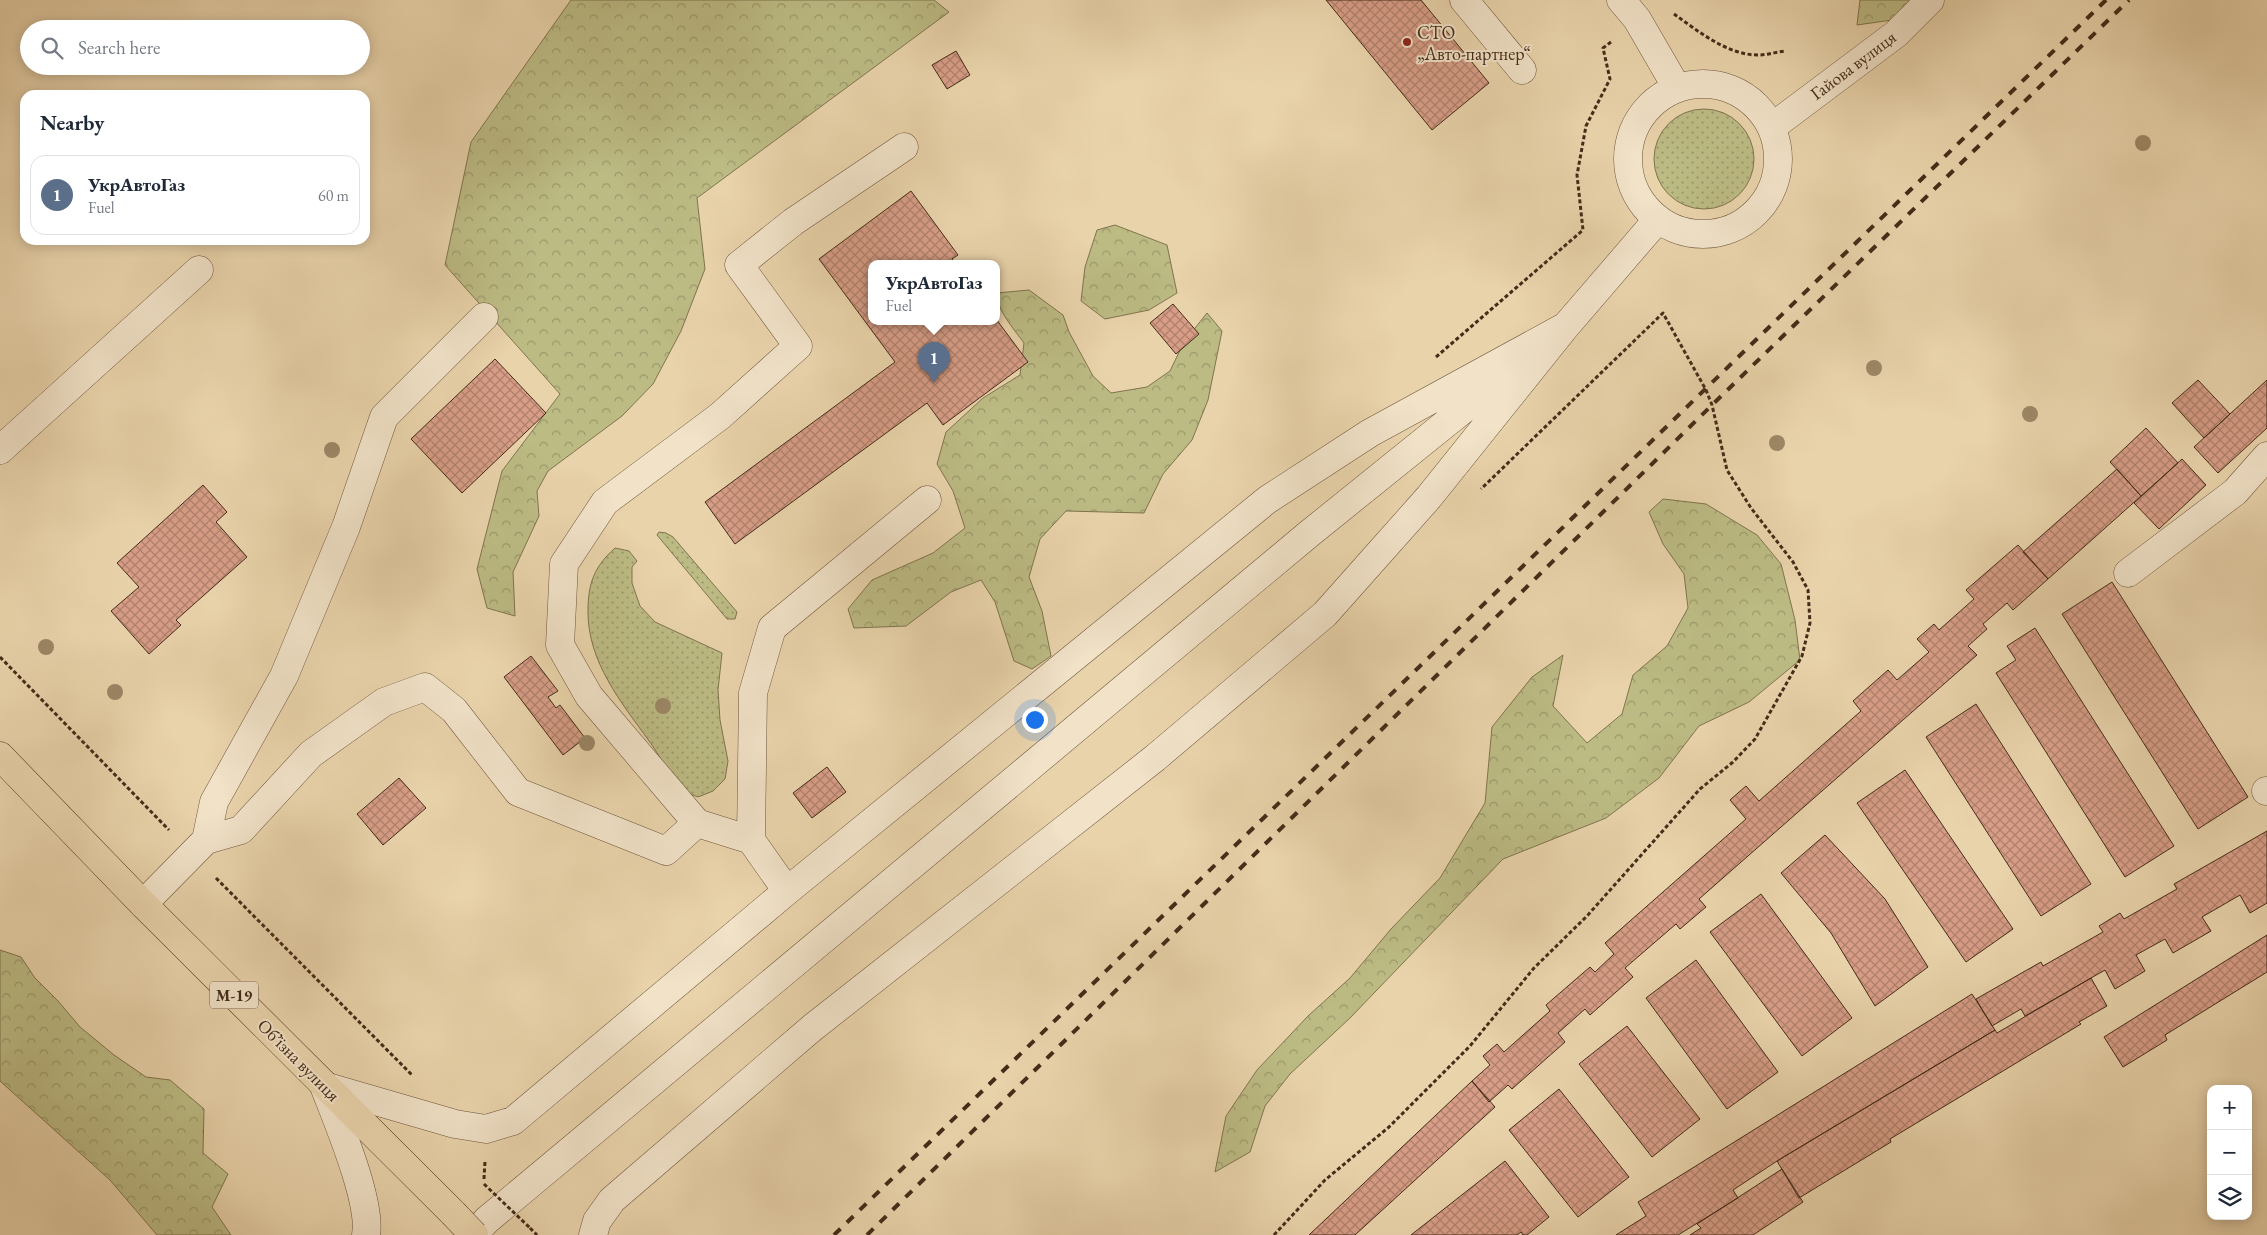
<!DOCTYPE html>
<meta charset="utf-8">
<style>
:root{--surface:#fff;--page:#f6f6f7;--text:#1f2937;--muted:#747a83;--line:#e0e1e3;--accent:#2563eb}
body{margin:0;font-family:"EB Garamond",serif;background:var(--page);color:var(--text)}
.controls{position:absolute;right:15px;bottom:15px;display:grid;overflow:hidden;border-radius:10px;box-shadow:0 2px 12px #0003}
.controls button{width:45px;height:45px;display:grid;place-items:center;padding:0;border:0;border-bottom:1px solid var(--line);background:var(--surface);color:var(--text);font:25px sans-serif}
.you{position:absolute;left:1034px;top:719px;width:18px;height:18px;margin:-12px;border:4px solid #fff;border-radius:50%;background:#1a73e8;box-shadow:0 0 0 8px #1a73e833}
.badge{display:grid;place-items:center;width:32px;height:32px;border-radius:50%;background:var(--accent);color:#fff;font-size:16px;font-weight:700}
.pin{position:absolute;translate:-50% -41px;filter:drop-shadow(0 1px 2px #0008)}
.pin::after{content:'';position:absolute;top:26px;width:18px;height:15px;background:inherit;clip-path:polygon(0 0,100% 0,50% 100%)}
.popup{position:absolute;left:868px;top:260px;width:132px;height:65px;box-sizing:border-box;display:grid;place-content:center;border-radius:10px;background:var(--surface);filter:drop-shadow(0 1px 4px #0005);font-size:16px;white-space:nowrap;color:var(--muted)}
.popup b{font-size:19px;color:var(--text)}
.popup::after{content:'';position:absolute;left:50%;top:100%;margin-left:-10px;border:10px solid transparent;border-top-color:var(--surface)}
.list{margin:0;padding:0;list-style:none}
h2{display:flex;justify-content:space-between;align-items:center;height:65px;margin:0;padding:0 20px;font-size:21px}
h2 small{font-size:16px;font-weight:400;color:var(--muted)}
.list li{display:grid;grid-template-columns:32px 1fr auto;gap:15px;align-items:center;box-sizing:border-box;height:80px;margin:0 10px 10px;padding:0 10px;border:1px solid var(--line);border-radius:15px}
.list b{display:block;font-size:19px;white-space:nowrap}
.list p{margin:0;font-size:16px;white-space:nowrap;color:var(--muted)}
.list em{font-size:16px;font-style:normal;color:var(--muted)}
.icon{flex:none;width:28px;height:28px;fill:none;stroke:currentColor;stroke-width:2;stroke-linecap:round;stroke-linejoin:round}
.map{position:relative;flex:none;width:2267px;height:1235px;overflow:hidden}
.search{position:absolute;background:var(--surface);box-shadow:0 2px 12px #0003;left:20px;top:20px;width:350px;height:55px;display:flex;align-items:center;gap:12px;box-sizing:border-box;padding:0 18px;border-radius:28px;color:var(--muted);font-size:19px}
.panel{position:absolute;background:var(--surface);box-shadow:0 2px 12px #0003;left:20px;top:90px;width:350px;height:155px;border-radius:15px}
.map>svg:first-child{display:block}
.grass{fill:url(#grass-dots);stroke:#80744e}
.forest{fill:url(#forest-crowns);stroke:#80744e}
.building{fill:url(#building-cross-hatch);stroke:#452c19}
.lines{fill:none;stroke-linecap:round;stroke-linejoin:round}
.minor-casing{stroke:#6e563e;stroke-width:29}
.highway-casing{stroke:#452c19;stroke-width:29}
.path{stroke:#452c19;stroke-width:3;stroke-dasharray:4 2.5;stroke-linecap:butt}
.minor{stroke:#f1e2c8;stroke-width:28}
.highway{stroke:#e9d3ab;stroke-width:28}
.rail{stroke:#452c19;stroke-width:4;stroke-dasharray:9 9;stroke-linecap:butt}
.highway-bridge-casing{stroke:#452c19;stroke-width:29;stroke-linecap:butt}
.path-bridge{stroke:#452c19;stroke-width:3;stroke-dasharray:4 2.5;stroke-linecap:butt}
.highway-bridge{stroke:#e9d3ab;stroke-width:28}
.tree{fill:#9c8766}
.poi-dot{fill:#8f2418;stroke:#f1e2c8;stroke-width:2}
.labels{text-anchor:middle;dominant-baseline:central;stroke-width:4;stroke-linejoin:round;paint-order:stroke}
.shield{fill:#f1e2c8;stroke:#79634e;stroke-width:1}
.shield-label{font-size:16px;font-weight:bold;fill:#452c19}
.poi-label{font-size:18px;fill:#452c19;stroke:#f1e2c8;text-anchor:start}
.street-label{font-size:18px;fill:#452c19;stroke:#f1e2c8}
</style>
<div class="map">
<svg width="2267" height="1235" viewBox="0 0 2267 1235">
<defs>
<pattern id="grass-dots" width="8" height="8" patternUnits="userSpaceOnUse" patternTransform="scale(1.25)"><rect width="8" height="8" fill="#bcbb84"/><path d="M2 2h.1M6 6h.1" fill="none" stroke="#9b986b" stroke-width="1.8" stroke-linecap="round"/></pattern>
<pattern id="forest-crowns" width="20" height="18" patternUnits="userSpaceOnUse" patternTransform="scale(1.25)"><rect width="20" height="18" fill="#bcbb84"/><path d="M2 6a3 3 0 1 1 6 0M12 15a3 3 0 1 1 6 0" fill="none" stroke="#9b986b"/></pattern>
<pattern id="building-cross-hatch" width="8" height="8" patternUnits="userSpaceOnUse" patternTransform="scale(1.25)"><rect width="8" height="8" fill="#d79d86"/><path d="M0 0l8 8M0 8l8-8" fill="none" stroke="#b0806d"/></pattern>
</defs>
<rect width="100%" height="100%" fill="#e9d3ab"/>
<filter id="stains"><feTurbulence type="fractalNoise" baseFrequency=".004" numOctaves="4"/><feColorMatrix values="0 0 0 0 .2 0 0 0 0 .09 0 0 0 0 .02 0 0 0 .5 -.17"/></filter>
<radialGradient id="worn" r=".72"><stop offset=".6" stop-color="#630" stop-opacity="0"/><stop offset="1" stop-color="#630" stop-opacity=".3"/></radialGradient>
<path class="grass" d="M1654 159a50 50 0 1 1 100 0a50 50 0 1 1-100 0Z
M659,532L666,533L673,537L737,612L735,619H727L657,535Z
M615,548L629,551L637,561L632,567V583L640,606L655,622L722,653L718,690L720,720L728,761L725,779L713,791L698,797C694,795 688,794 684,791C676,786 657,751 649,741C621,702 588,662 588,612C588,583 594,567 615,548Z"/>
<path class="forest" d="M571,0H934L949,12L697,198L705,269L681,331L653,384L622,416L548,471L537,491L539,516L513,572L515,616L487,608L477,569L502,471L560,394L445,265L471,142Z
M1860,0H1917L1892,20L1857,25Z
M1115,225L1167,245L1177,293L1149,310L1105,319L1081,301L1085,267L1097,230Z
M1029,290L1063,315L1069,332L1093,376L1111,393L1147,387L1170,371L1184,342L1207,313L1222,331L1208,400L1192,440L1163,474L1144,513L1066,511L1040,539L1029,577L1042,611L1051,656L1032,669L1014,661L995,602L981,580L951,592L906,626L854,628L848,609L872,580L933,553L965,528L953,491L937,464L946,432L983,398L1020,375L1024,343C1014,329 997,311 997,293Z
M1663,499L1706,504L1757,535L1781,564L1795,620L1800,660L1749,702L1699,726L1659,778L1606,818L1503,859L1350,1018L1290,1074L1265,1106L1250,1152L1215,1172L1226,1116L1257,1070L1308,1016L1350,978L1391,929L1440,878L1485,803L1492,727L1532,677L1563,655L1553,706L1587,743L1622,714L1633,675L1667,646L1688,608L1684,574L1663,544L1649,512Z
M0,950L21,957L35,978L58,1001L80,1027L114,1055L146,1077L170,1080L204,1109L203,1153L228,1174L212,1207L231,1235H157L110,1180L0,1081Z"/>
<path class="building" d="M1326,0H1421L1489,83L1432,130Z
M956,51L970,75L947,89L932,65Z
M911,191L958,255L952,259L956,264H872V322H996V319L1028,362L943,425L927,403L735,544L705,502L895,362L819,259Z
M1173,304L1199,334L1176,354L1150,323Z
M495,359L546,413L462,493L411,439Z
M2198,380L2230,414L2204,438L2172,403Z
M2267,380V428L2218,473L2194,447Z
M2146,428L2178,463L2141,496L2110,462Z
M2182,459L2206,485L2159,529L2134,503Z
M2117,469L2141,496L2048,579L2023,552Z
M203,485L227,512L216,522L247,557L176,620L181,625L149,654L111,611L139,587L117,563Z
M2018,545L2048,579L2013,610L2007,603L1983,624L1987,629L1968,646L1977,655L1699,899L1706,907L1680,929L1676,924L1625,968L1633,977L1590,1015L1585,1009L1558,1033L1565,1042L1512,1089L1508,1085L1489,1102L1472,1081L1490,1065L1483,1056L1497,1044L1504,1052L1550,1011L1546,1005L1590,967L1595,972L1614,954L1605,943L1746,819L1730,800L1746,786L1759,801L1861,711L1853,701L1888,670L1897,680L1929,652L1917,639L1934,624L1939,630L1974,599L1966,590Z
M2112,582L2248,797L2198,829L2062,614Z
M2035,628L2174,846L2125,877L1996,673L2016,660L2007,646Z
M531,656L558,691L548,697L556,708L560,705L585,738L563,755L504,677Z
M1976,704L2091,884L2041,916L1926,737Z
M827,767L846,792L812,818L793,793Z
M1905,770L2013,929L1966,962L1857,803Z
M399,778L426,808L383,845L357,814Z
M2267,831V903L2250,913L2240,895L2202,917L2211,931L2173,953L2165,939L2136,955L2145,971L2115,989L2105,970L2025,1016L2021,1009L1992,1026L1976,999L2041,962L2043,966L2103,932L2099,926L2120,913L2124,919L2177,889L2174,884Z
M1825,835L1885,899L1928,967L1875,1006L1831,933L1781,873Z
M1761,894L1852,1018L1802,1056L1710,932Z
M2267,935V972L2165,1035L2167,1040L2123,1067L2104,1037Z
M1696,960L1778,1072L1727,1109L1646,998Z
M2091,978L2107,1006L2079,1022L2081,1024L1890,1139L1891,1142L1799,1198L1777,1161L1995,1030L1997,1033Z
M1972,994L1995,1030L1777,1161L1733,1190L1738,1198L1678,1235H1616L1646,1216L1638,1202Z
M1627,1026L1700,1119L1652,1157L1579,1064Z
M1472,1081L1495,1107L1355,1235H1309Z
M1559,1089L1629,1177L1578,1217L1509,1130Z
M1505,1161L1549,1217L1527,1235H1523L1521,1232L1517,1235H1411Z
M1782,1169L1803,1202L1753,1235H1690L1701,1228L1697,1224Z"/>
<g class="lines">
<defs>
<path id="minor" d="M1464,0L1522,70
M1621,0L1637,19L1677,88
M1628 159a75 75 0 1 1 150 0a75 75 0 1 1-150 0Z
M1772,127L1896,34L1930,0
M0,450L199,270
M2128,573L2235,492L2267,456
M2266,791H2267
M206,840L241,830L311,754L384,702L425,687L454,710L518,792L666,851L697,823
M751,840L753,693L772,628L927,500
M787,891L751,840L697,823L589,696L560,645L564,564L605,502L720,416L798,346L739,265L793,222L904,147
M143,904L206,840L214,802L284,676L346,527L384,417L484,317
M324,1086L455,1124L486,1129L513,1121L787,891L1267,500L1370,433L1566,326
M324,1086C337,1120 372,1202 366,1235
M473,1235L487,1220L1310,533L1511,371
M593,1235L597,1221L612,1200L812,1028L1155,758L1325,614L1429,497L1566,326L1658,219"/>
<path id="highway" d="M0,756L143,904L453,1213"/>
</defs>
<use href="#minor" class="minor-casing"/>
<use href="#highway" class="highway-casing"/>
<path class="path" d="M1674,14C1698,31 1727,55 1758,55C1767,55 1776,52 1785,51
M1436,357L1583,230L1577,175L1586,126L1610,79L1603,48L1611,42
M0,657L169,830
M216,878L412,1075
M484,1179L485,1161
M530,1228L537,1235
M1274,1235L1325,1180L1389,1127L1470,1046L1534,968L1587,916L1700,789L1733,762L1755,739L1802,656L1810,623L1808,590L1793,562L1751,508L1727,470L1712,405L1706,390L1663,313L1481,489"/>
<use href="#minor" class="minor"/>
<use href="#highway" class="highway"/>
<path class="rail" d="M834,1235L2106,0
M867,1235L1712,405L2129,0"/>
<defs>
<path id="highway-bridge" d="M453,1213L474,1235"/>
</defs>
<use href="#highway-bridge" class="highway-bridge-casing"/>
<path class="path-bridge" d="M484,1184L530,1228"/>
<use href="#highway-bridge" class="highway-bridge"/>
</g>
<g class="tree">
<circle cx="2143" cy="143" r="8"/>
<circle cx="1874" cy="368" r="8"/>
<circle cx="2030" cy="414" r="8"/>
<circle cx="1777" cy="443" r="8"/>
<circle cx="332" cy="450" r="8"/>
<circle cx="46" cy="647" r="8"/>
<circle cx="115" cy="692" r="8"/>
<circle cx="663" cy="706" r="8"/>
<circle cx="587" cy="743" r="8"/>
</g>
<circle class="poi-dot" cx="1407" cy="42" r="5"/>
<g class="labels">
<rect class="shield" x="210" y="981.5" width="48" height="27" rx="4"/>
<g class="shield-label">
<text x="234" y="995">М-19</text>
</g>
<g class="poi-label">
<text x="1417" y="32">СТО<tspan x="1417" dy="21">„Авто-партнер“</tspan></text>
</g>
<g class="street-label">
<text transform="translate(1853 65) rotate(-37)">Гайова вулиця</text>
<text transform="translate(299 1060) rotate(45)">Обʼїзна вулиця</text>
</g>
</g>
<rect width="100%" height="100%" filter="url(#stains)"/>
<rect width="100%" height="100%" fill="url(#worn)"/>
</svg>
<div class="controls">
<button>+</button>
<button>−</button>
<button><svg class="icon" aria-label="layers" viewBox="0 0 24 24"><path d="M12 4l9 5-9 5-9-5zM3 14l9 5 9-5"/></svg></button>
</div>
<div class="you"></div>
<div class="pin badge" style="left:934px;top:383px;background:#5c6f8a">1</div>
<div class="popup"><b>УкрАвтоГаз</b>Fuel</div>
<div class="search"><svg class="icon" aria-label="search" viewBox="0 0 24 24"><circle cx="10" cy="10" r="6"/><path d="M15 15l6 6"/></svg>Search here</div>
<section class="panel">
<h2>Nearby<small></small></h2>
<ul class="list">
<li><span class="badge" style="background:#5c6f8a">1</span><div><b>УкрАвтоГаз</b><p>Fuel</p></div><em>60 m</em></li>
</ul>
</section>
</div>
